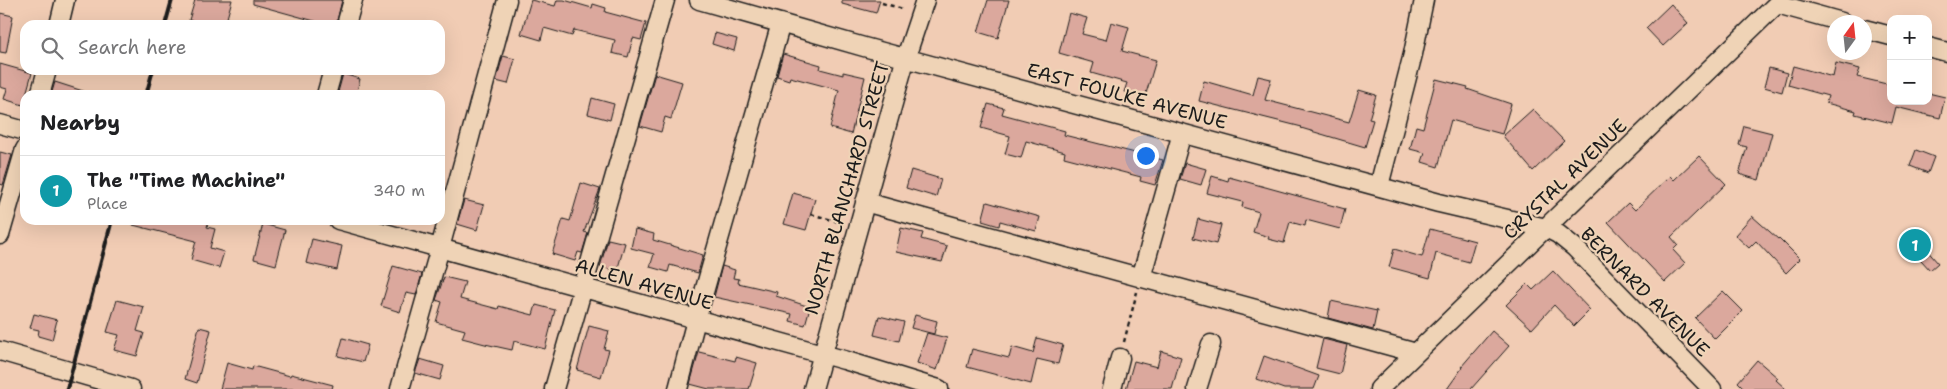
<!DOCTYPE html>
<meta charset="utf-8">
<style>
:root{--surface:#fff;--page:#f2f2f2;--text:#202124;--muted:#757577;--line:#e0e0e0;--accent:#db2777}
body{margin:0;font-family:"Shantell Sans",sans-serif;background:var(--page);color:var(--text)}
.controls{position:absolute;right:15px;top:15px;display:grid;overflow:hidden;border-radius:10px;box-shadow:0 5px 20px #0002}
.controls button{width:45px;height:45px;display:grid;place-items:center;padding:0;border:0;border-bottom:1px solid var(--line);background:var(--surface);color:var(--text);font:25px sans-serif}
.compass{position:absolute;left:1827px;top:15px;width:45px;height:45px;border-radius:50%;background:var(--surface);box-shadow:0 5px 20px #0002;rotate:15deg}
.you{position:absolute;left:1145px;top:155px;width:18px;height:18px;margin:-12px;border:4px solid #fff;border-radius:50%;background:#1a73e8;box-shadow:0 0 0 8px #1a73e833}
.badge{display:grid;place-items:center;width:32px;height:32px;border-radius:50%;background:var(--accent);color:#fff;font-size:16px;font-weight:700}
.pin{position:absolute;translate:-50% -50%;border:2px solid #fff;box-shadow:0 1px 5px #0006}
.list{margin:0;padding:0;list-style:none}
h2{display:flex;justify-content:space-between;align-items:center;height:65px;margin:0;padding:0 20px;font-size:21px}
h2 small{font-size:16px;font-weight:400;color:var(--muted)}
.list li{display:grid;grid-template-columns:32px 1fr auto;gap:15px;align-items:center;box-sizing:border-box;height:70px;padding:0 20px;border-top:1px solid var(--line)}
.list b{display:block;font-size:19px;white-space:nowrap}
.list p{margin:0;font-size:16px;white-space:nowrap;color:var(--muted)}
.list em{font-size:16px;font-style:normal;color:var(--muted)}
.icon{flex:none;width:28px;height:28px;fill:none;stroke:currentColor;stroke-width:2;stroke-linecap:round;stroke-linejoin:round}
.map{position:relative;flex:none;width:1947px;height:389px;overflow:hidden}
.search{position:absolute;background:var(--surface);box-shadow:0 5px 20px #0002;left:20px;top:20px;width:425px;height:55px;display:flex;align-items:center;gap:12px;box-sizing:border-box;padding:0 18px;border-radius:15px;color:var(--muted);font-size:19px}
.panel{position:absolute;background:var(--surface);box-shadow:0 5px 20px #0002;left:20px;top:90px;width:425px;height:135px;border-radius:15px}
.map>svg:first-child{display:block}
.building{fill:#dba89d;stroke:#1c1c1c}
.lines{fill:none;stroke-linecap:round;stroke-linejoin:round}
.minor-casing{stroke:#1c1c1c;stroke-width:21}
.path{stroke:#1c1c1c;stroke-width:2.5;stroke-dasharray:4 4;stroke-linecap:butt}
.minor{stroke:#efd3b6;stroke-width:18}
.rail{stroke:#1c1c1c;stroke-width:4}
.labels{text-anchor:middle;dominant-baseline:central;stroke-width:4.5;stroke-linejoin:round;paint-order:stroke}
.street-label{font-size:19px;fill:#1c1c1c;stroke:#efd3b6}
</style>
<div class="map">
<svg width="1947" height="389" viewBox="0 0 1947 389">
<rect width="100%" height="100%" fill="#f1ccb4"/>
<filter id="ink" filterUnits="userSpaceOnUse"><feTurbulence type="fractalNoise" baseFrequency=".02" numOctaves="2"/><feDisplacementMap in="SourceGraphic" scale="10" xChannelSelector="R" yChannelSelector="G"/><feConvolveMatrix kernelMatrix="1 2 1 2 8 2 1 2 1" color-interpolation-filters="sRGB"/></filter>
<g filter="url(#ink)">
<path class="building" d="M195,0H232L225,25H205L189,20Z
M253,0H342L336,25H329L253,4Z
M531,0L555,6L557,0H564L592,8L593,4L606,8L605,12L646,23L641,40L633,38L628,57L612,53L615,40L574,30L572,36L544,28L541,40L521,34Z
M842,0H880L876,13L842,4Z
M988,0H1009L998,38L978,32Z
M1671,4L1688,23L1663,46L1646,28Z
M0,13L13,16L6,53L0,52Z
M1069,13L1087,18L1082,34L1106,40L1111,22L1129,27L1122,51L1156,60L1145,97L1124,92L1127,83L1091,73L1094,63L1059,53Z
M715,33L737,39L734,51L712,44Z
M783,54L821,65L820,69L843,75V72L865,77L851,134L830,128L839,90L790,77L789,80L777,76Z
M503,56L515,59L508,84L496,81Z
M1836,63L1860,69L1857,77L1891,85V101H1928V93L1945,97L1940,118L1896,107L1892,123L1855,114L1856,111L1826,103L1828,96L1788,85L1793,66L1833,77Z
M0,64L32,73L23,105L4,99L7,89L0,87Z
M1769,68L1787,73L1782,92L1764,87Z
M343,74L360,79L356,95L338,92Z
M655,74L682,82L671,119L665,117L661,132L640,126Z
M1258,76L1271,79L1265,100L1349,122L1359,90L1376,95L1369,119L1373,120L1365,147L1301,128L1302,127L1199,101L1204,81L1253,95Z
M1436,79L1468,87L1467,89L1511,104L1502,134L1451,120L1438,167L1422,162L1425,153L1410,149L1416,126L1423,128Z
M55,82L86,92V95H51Z
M592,98L614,104L610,120L588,114Z
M988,104L1004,108L1002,114L1065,131L1064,135L1163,160L1155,185L1140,181L1141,177L1064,157L1065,152L1026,141L1021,158L1005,154L1010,136L981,128Z
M1533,109L1564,141L1533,171L1503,136Z
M1744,126L1772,133L1759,180L1739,174L1747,147L1739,145Z
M1916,150L1934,157L1928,173L1910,166Z
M0,152L12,155L3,185L0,184Z
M1699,156L1726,184L1671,237L1678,245L1673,250L1685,263L1665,282L1608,222L1628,203L1635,210L1670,176L1674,180Z
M1185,163L1206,169L1201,185L1180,179Z
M911,170L941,179L936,197L906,188Z
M1212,176L1228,181L1229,177L1345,209L1340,229L1306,220L1305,226L1290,222L1284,243L1268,239L1269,237L1253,232L1259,212L1242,207L1243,202L1207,193Z
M581,183L600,189L584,232L588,233L582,253L578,252L575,261L552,254L563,219L570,221Z
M793,193L815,199L806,230L784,224Z
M464,200L484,205L477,230L457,224Z
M987,202L1040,217L1036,231L1000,221L999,226L982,221Z
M1752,216L1778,239L1779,238L1800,259L1786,273L1756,241L1749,248L1735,235Z
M1198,219L1221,225L1216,244L1193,238Z
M134,220H209L207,227L215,229L210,248L224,252L219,268L191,260L196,241L133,225Z
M263,224L285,230L276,265L254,259Z
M901,228L923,233L921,239L947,246L942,262L896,252Z
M635,229L654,234L653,240L703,255L698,273L670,265L668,272L650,267L654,254L631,248Z
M1430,229L1475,241L1469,262L1436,253L1430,278L1389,267L1394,249L1422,257Z
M1912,233L1938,263L1930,270L1904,241Z
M312,239L342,246L337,270L306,263Z
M608,239L625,243L617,271L600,267Z
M393,266L422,274L416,295L406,293L400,312L381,306Z
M722,266L735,270L733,278L739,279L738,283L777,292L776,296L810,307L805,325L790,321L792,314L714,297Z
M1553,271L1590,310L1574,326L1554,305L1532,329L1506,305L1527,284L1533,290Z
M444,277L465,282L460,299L498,309L499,306L533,315L536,305L555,310L545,349L514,341L512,350L485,344L462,338L465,330L436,322L442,302L436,300Z
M1723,291L1743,311L1715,339L1695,318Z
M117,300L144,307L137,331L144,333L137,356L114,350L119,335L107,332Z
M1331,301L1377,311L1373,330L1328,318Z
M34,314L57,320L52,340L38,336L39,330L30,328Z
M915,315L937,321L934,334L911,328Z
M879,316L904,322L899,341L874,335Z
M589,326L609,331L604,349L609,350L601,377L577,370Z
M199,327L211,330L197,383L185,379Z
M1492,331L1509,346L1471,389H1447L1462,368L1461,367Z
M927,333L947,338L937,370L917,363Z
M343,338L368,345L363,362L338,356Z
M1037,338L1063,345L1058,364L1037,359L1031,384L967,367L972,349L1009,358L1012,347L1033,353Z
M1323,339L1347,345L1340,374L1316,368Z
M1161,351L1181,357L1172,389H1126L1134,361L1157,367Z
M699,352L735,361L736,357L757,363L749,389H709L690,384Z
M1264,356L1319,376L1314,389H1284L1256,379Z
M420,359L444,366L440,380L415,373Z
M1757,360L1778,378L1776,380L1786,389H1745L1738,382Z
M227,363L252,370L253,366L290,376L291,374L333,385L332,389H220Z"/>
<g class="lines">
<defs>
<path id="minor" d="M699,0L864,47L1439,203L1546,228L1558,234L1574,247L1712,389
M1777,4L1842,22
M59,25L65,0
M346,25L353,0
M1864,29L1891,36
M1928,47L1947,52
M40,95L47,70
M326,95L333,70
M0,124L25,131
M1379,186L1413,54L1424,0
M865,202L1416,353
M338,220L844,360L939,389
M0,235L25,149
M1141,278L1182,133
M0,351L131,389
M400,389L440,248L507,0
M554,389L665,0
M678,389L696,320L781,23
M813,389L906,57L925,0
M1112,389L1120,358
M1197,389L1211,344
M1379,389L1781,0"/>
</defs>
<use href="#minor" class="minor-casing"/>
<path class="path" d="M882,3L903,9
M811,214L839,222
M1124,342L1137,292"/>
<use href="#minor" class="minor"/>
<path class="rail" d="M165,25L172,0
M146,95L153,70
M67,389L112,220"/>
</g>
</g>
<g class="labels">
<g class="street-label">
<text transform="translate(1127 96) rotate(15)">EAST FOULKE AVENUE</text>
<text transform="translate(1565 179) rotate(-44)">CRYSTAL AVENUE</text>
<text transform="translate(847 188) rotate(-74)">NORTH BLANCHARD STREET</text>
<text transform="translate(644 284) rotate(16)">ALLEN AVENUE</text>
<text transform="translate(1645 292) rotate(45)">BERNARD AVENUE</text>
</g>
</g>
</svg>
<div class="controls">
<button>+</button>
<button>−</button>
</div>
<svg class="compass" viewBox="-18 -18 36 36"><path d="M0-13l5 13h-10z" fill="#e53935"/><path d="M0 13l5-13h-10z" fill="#757577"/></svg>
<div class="you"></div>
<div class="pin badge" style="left:1915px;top:245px;background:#0f9aa8">1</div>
<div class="search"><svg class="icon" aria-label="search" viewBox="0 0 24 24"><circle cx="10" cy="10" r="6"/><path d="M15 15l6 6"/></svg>Search here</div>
<section class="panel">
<h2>Nearby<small></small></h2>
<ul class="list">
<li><span class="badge" style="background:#0f9aa8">1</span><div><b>The &quot;Time Machine&quot;</b><p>Place</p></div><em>340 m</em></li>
</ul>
</section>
</div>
